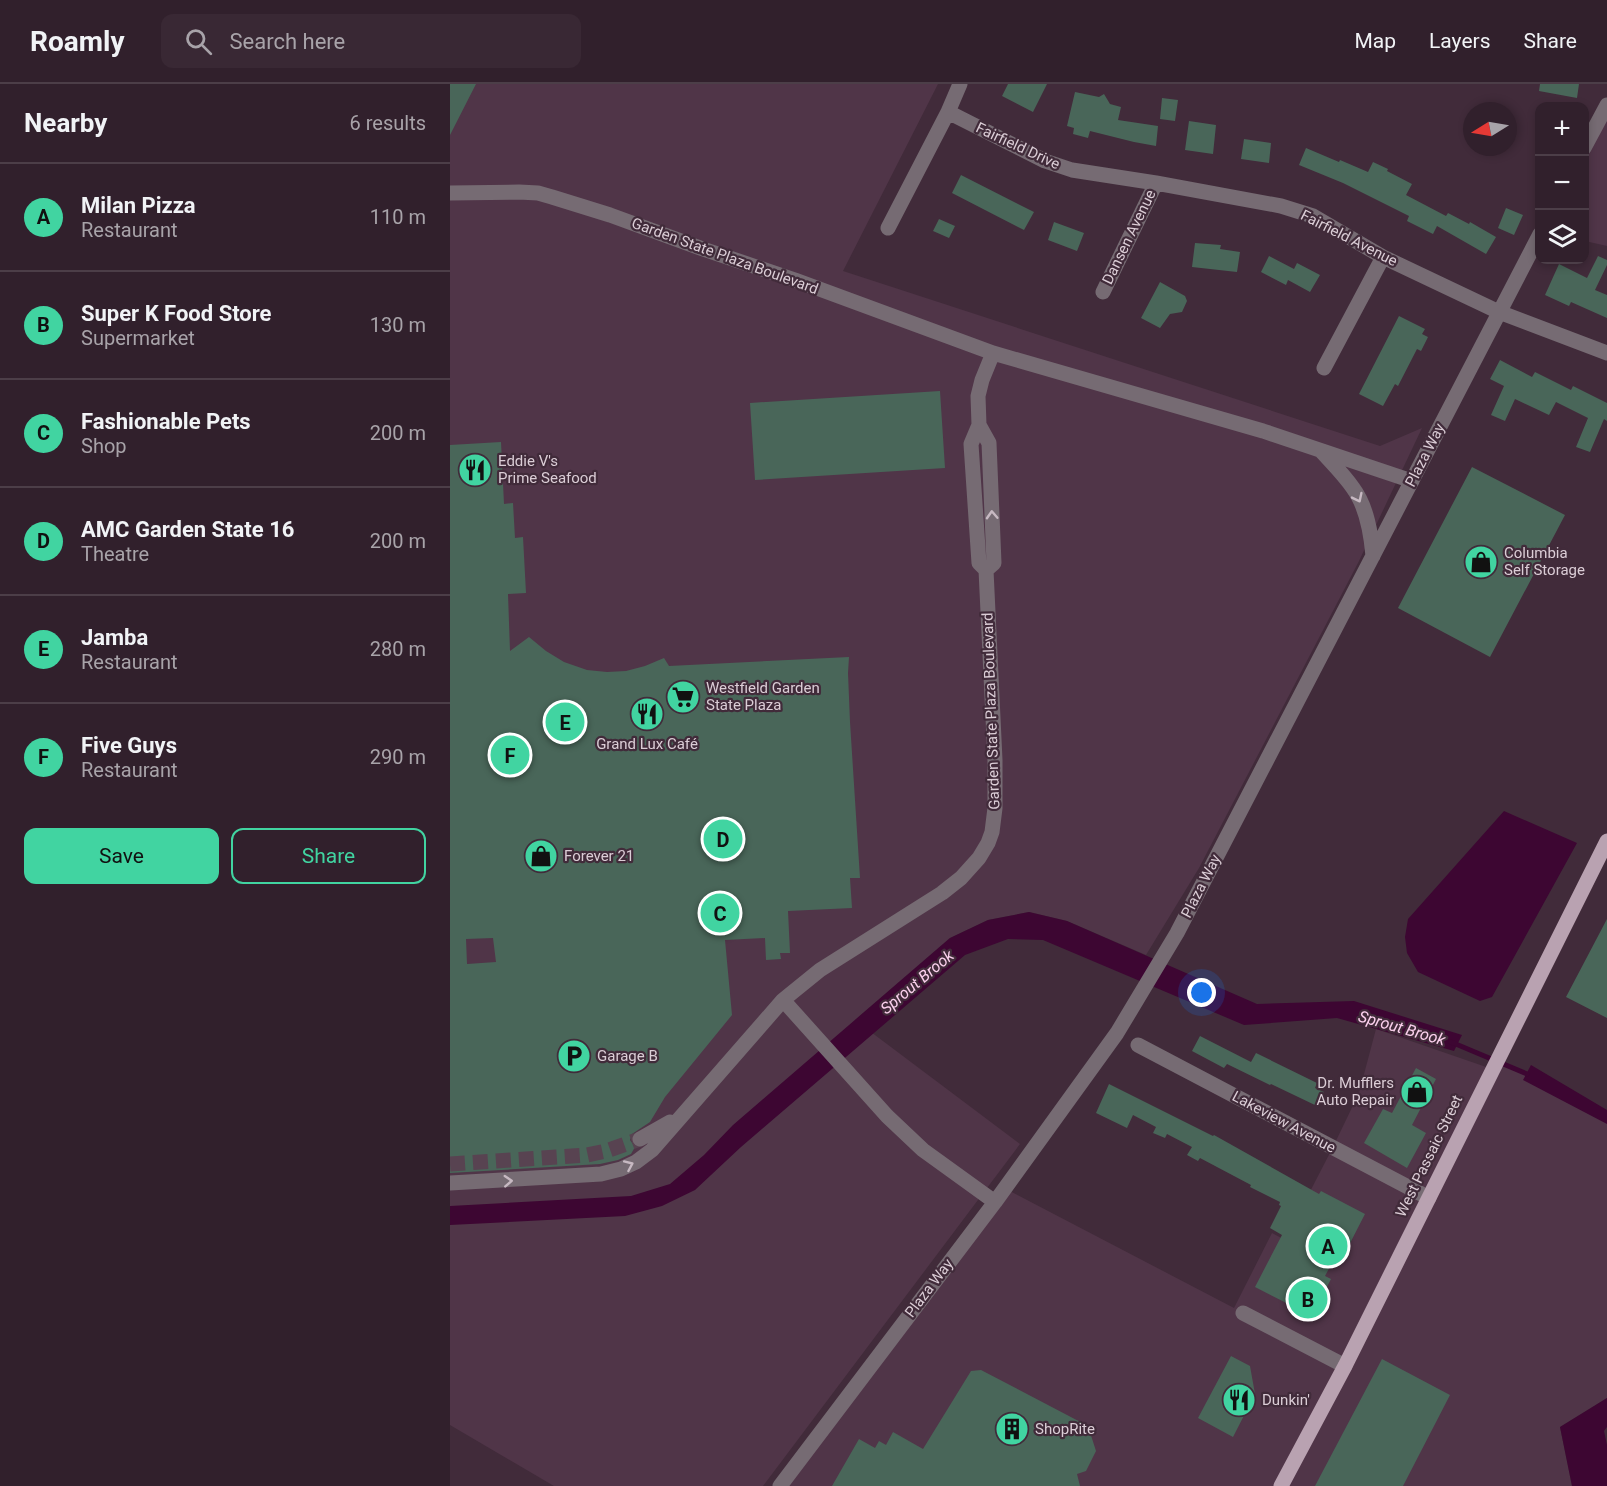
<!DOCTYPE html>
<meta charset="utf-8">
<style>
:root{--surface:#31202c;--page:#392834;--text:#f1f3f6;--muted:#a8a3a9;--line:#4c3e48;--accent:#41d4a1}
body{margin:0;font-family:Roboto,sans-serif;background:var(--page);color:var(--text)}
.controls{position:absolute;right:18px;top:18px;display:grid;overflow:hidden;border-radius:12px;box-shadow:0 3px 9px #0003}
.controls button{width:54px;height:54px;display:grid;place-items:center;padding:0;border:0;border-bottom:2px solid var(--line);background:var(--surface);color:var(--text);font:30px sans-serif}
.compass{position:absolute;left:1013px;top:18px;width:54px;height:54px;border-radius:50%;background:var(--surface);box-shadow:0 3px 9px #0003;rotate:259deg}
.you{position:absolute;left:752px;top:909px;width:21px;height:21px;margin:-15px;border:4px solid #fff;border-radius:50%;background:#1a73e8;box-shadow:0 0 0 9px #1a73e833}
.badge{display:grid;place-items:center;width:39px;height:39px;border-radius:50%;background:var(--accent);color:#111;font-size:20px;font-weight:700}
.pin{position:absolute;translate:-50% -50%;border:3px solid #fff;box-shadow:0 2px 6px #0006}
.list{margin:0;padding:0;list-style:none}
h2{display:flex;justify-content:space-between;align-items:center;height:78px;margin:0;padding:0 24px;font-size:26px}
h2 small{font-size:20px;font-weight:400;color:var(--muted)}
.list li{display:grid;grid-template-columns:39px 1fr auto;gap:18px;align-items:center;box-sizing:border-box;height:108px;padding:0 24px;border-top:2px solid var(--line)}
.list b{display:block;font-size:22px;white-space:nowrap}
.list p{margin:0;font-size:20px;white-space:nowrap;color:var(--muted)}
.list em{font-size:20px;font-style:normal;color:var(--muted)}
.actions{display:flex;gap:12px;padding:18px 24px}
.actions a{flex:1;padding:14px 0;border:2px solid var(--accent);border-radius:12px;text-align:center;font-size:21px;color:var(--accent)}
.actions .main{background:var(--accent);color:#111}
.icon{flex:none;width:33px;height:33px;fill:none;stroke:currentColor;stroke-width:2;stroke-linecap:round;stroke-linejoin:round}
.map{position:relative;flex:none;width:1157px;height:1402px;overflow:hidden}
header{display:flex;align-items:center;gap:36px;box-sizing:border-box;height:84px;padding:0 30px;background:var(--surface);border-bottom:2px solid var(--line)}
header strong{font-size:28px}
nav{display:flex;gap:33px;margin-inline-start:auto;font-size:21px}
.search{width:420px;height:54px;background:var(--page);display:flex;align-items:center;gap:15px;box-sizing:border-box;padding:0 21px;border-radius:12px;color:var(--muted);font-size:22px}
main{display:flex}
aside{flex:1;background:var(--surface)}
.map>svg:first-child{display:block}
.built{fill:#503548}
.water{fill:#3d0632}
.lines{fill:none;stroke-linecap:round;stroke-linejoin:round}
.stream{stroke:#3d0632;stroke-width:5}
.building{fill:#496659;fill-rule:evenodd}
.minor-tunnel{stroke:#584351;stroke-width:15;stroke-dasharray:15 8;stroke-linecap:butt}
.minor{stroke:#766b73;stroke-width:15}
.major{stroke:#b9a2b1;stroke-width:15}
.oneway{stroke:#c7b9c2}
.labels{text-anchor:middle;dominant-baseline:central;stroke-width:4.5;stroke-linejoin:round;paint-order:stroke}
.street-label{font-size:15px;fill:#dbcdd6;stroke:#412b3a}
.poi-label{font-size:15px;fill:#dbcdd6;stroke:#412b3a;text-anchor:start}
.water-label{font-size:16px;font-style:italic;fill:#fbd0ed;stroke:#412b3a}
</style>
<header>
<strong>Roamly</strong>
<div class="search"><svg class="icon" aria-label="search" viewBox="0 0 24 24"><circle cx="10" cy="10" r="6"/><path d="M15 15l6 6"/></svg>Search here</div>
<nav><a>Map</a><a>Layers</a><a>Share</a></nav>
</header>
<main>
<aside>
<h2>Nearby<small>6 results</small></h2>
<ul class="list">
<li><span class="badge">A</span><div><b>Milan Pizza</b><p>Restaurant</p></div><em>110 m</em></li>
<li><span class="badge">B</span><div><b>Super K Food Store</b><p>Supermarket</p></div><em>130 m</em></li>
<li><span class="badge">C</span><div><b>Fashionable Pets</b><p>Shop</p></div><em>200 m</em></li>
<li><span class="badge">D</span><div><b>AMC Garden State 16</b><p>Theatre</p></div><em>200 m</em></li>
<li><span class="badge">E</span><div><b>Jamba</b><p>Restaurant</p></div><em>280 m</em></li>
<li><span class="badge">F</span><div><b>Five Guys</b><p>Restaurant</p></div><em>290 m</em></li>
</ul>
<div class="actions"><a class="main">Save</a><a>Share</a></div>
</aside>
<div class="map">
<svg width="1157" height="1402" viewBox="0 0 1157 1402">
<rect width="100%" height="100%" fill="#412b3a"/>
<path class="built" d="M0,0H488L393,187L930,362L972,344L909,477L749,784L696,871L617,837L579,828L538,836L500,854L405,936L570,1060L313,1402H104L0,1341Z
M1157,21V162L1135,157V64Z
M926,945L1042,985L1047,977L1077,990L1157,1038V1314L1110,1343L1122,1402H330L554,1104L784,1224L822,1149L835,1156L883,1063L909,1009Z"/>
<path class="water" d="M1054,727L1127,759L1042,913L1030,917L968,888L957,869L955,853L958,835Z
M579,828L617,837L807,920L904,917L1012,951L1004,967L887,934L794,941L593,856L558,855L515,871L291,1063L245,1106L212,1122L175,1132L0,1141V1122L181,1112L220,1100L254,1071L283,1041L500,854L538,836Z
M1081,981L1157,1026V1040L1073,996Z
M1157,1314V1343L1154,1347L1157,1361V1402H1122L1110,1343Z"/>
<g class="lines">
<path class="stream" d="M1001,958L1077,990"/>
</g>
<path class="building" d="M0,0H26L0,51Z
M558,0H597L583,28L552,12Z
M1090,0H1129L1127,14L1089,7Z
M625,8L649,13L654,10L660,20L671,23L668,36L708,42L706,62L684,58L640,47L638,54L623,50L624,44L617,42Z
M712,14L728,16L725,37L710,35Z
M739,37L766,41L763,70L735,66Z
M794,55L821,59L819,79L791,75Z
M856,64L889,78L890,76L918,88L923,78L938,85L937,87L962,100L956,111L996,132L998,129L1019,140L1020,138L1046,153L1036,170L987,142L983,150L957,137L959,132L893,99L849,81Z
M511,91L584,128L574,146L502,109Z
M1056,124L1073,131L1064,151L1048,144Z
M489,135L505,142L499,154L483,147Z
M604,138L634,149L627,167L598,156Z
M745,159L771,161L770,165L790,168L787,188L742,183Z
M819,172L844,185L847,179L870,191L860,208L838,196L836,201L811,188Z
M1148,172L1157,176V181L1145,206L1157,211V234L1121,218L1119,222L1095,211L1109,180L1137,194Z
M710,198L735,212L737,217L732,228L720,230L710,244L691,234Z
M949,232L975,245L972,250L978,253L971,267L967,265L948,302L945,300L933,322L909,310Z
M1050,276L1082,293L1085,288L1121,306L1123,302L1157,319V337L1154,335L1140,368L1126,363L1138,334L1106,318L1099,331L1065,315L1055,337L1041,331L1054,302L1040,295Z
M490,307L495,384L305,396L300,319Z
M51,358L54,420L63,419L65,454L73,453L76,509L58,510L60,567L79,553L96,567L114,578L137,586L157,588L176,587L195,582L214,574L219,582L399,573L398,589L400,638L410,794H400L402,824L338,827L340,869H330L331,875L316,876L315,854L275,856L282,931L215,1013L200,1038L182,1050L180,1056L185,1063L181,1070L168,1076L150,1080L0,1089V361ZM43,854L46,878L17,880L16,855Z
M1022,383L1115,431L1040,573L948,524Z
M1157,835V934L1116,913Z
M750,952L801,978L806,969L867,999L865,1004L874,1008L867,1022L821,1000L820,1001L777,980L774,984L742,967Z
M966,984L986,995L962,1041L976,1049L957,1084L914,1059L933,1025L942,1029Z
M659,1000L763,1052L764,1051L869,1110L871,1107L915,1130L896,1167L890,1164L875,1192L881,1195L862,1232L805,1203L832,1151L820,1144L831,1122L829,1121L830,1118L800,1103L801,1101L750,1074L748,1077L737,1071L742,1063L717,1050L715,1054L703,1049L706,1043L683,1031L677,1044L646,1029Z
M781,1272L800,1282L805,1310L783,1353L748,1334Z
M932,1275L1000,1311L953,1402H865Z
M531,1286L638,1342L646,1367L636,1387L627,1390L630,1402H382L409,1355L425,1364L429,1357L436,1361L443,1348L473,1365L521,1287Z"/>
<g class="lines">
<path class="minor-tunnel" d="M0,1080L137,1071L156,1067L190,1055"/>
<path class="minor" d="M498,28L595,77L622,86L706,99L831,122L863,132L933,173L1049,228L1157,269
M1134,64L1157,21
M0,109L69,108L88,109L102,113L160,131L253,165L345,196L543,269
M438,144L498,28L510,0
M653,208L706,99
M874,284L933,173
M529,341L539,359L544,479L536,486
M872,368C883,380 894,391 903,404C917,423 921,449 923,472
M333,916L437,1032L473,1066L545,1118
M688,961L979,1114
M190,1055L220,1038
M0,1099L151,1090L171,1085L186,1078L202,1066L333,916L370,886L492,809L511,794L529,774L538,759L542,748L545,724V676L536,486L529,479L521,360L529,341L528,312L532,296L543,269L813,347L962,397
M793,1229L895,1282
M330,1402L545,1118L667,949L727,849L1090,150"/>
<path class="major" d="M831,1402L895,1282L1157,757"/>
</g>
<defs><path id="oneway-chevron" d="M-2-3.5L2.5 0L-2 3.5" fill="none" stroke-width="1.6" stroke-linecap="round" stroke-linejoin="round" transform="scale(1.5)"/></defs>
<g class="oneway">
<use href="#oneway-chevron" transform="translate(908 414) rotate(64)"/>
<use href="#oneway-chevron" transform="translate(542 431) rotate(-93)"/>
<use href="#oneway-chevron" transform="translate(179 1081) rotate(-24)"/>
<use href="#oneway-chevron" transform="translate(58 1097) rotate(-3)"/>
</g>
<defs>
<symbol id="restaurant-disc" viewBox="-11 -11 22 22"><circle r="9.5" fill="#41d4a1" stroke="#412b3a"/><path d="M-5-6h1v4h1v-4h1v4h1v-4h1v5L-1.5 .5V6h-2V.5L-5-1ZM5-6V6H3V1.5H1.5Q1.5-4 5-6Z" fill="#111"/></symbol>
<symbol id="shop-disc" viewBox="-11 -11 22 22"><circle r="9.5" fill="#41d4a1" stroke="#412b3a"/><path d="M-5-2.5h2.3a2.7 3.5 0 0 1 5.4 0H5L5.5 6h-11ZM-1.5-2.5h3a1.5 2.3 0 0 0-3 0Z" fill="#111"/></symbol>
<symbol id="supermarket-disc" viewBox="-11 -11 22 22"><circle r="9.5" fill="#41d4a1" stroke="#412b3a"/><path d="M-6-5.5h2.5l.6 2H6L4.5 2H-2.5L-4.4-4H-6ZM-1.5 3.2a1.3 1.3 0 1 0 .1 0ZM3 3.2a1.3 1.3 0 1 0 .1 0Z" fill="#111"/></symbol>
<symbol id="parking-disc" viewBox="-11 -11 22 22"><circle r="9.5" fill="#41d4a1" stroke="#412b3a"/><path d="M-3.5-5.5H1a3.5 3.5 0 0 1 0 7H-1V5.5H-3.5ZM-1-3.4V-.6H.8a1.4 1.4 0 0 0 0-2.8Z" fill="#111"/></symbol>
<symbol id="building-disc" viewBox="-11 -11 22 22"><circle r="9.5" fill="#41d4a1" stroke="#412b3a"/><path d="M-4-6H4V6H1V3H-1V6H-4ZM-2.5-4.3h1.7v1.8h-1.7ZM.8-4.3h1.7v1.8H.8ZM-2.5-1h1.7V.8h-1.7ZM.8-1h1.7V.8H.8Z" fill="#111"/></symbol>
</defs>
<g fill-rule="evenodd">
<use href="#restaurant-disc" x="6" y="367" width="38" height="38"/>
<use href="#shop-disc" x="1012" y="459" width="38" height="38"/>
<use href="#supermarket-disc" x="214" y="594" width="38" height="38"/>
<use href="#restaurant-disc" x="178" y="611" width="38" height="38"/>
<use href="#shop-disc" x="72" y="753" width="38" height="38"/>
<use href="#parking-disc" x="105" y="953" width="38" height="38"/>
<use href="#shop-disc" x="948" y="989" width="38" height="38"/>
<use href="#restaurant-disc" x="770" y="1297" width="38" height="38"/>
<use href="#building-disc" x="543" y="1326" width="38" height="38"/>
</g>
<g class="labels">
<g class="street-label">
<text transform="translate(568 62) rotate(25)">Fairfield Drive</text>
<text transform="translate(679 153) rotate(-64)">Dansen Avenue</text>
<text transform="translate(899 154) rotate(27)">Fairfield Avenue</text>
<text transform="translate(275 172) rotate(20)">Garden State Plaza Boulevard</text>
<text transform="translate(975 371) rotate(-63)">Plaza Way</text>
<text transform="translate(541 627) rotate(-92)">Garden State Plaza Boulevard</text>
<text transform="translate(751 802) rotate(-63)">Plaza Way</text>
<text transform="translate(834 1038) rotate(28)">Lakeview Avenue</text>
<text transform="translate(979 1072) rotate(-64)">West Passaic Street</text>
<text transform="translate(479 1204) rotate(-53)">Plaza Way</text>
</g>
<g class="poi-label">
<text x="48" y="377">Eddie V's<tspan x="48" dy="17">Prime Seafood</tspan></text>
<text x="1054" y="469">Columbia<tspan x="1054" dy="17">Self Storage</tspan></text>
<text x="256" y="604">Westfield Garden<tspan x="256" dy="17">State Plaza</tspan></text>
<text x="197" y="660" text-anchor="middle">Grand Lux Café</text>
<text x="114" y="772">Forever 21</text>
<text x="147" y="972">Garage B</text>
<text x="944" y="999" text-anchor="end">Dr. Mufflers<tspan x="944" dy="17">Auto Repair</tspan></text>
<text x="812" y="1316">Dunkin'</text>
<text x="585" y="1345">ShopRite</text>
</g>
<g class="water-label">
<text transform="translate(467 898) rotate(-40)">Sprout Brook</text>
<text transform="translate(952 944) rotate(16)">Sprout Brook</text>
</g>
</g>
</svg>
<div class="controls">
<button>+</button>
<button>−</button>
<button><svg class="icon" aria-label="layers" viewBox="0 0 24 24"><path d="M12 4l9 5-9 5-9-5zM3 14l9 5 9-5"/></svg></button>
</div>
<svg class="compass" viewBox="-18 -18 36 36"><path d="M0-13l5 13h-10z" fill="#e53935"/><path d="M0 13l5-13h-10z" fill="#a8a3a9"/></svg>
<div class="you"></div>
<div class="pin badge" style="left:878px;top:1162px">A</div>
<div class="pin badge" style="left:858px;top:1215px">B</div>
<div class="pin badge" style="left:270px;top:829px">C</div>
<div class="pin badge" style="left:273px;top:755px">D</div>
<div class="pin badge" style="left:115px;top:638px">E</div>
<div class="pin badge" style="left:60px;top:671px">F</div>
</div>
</main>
